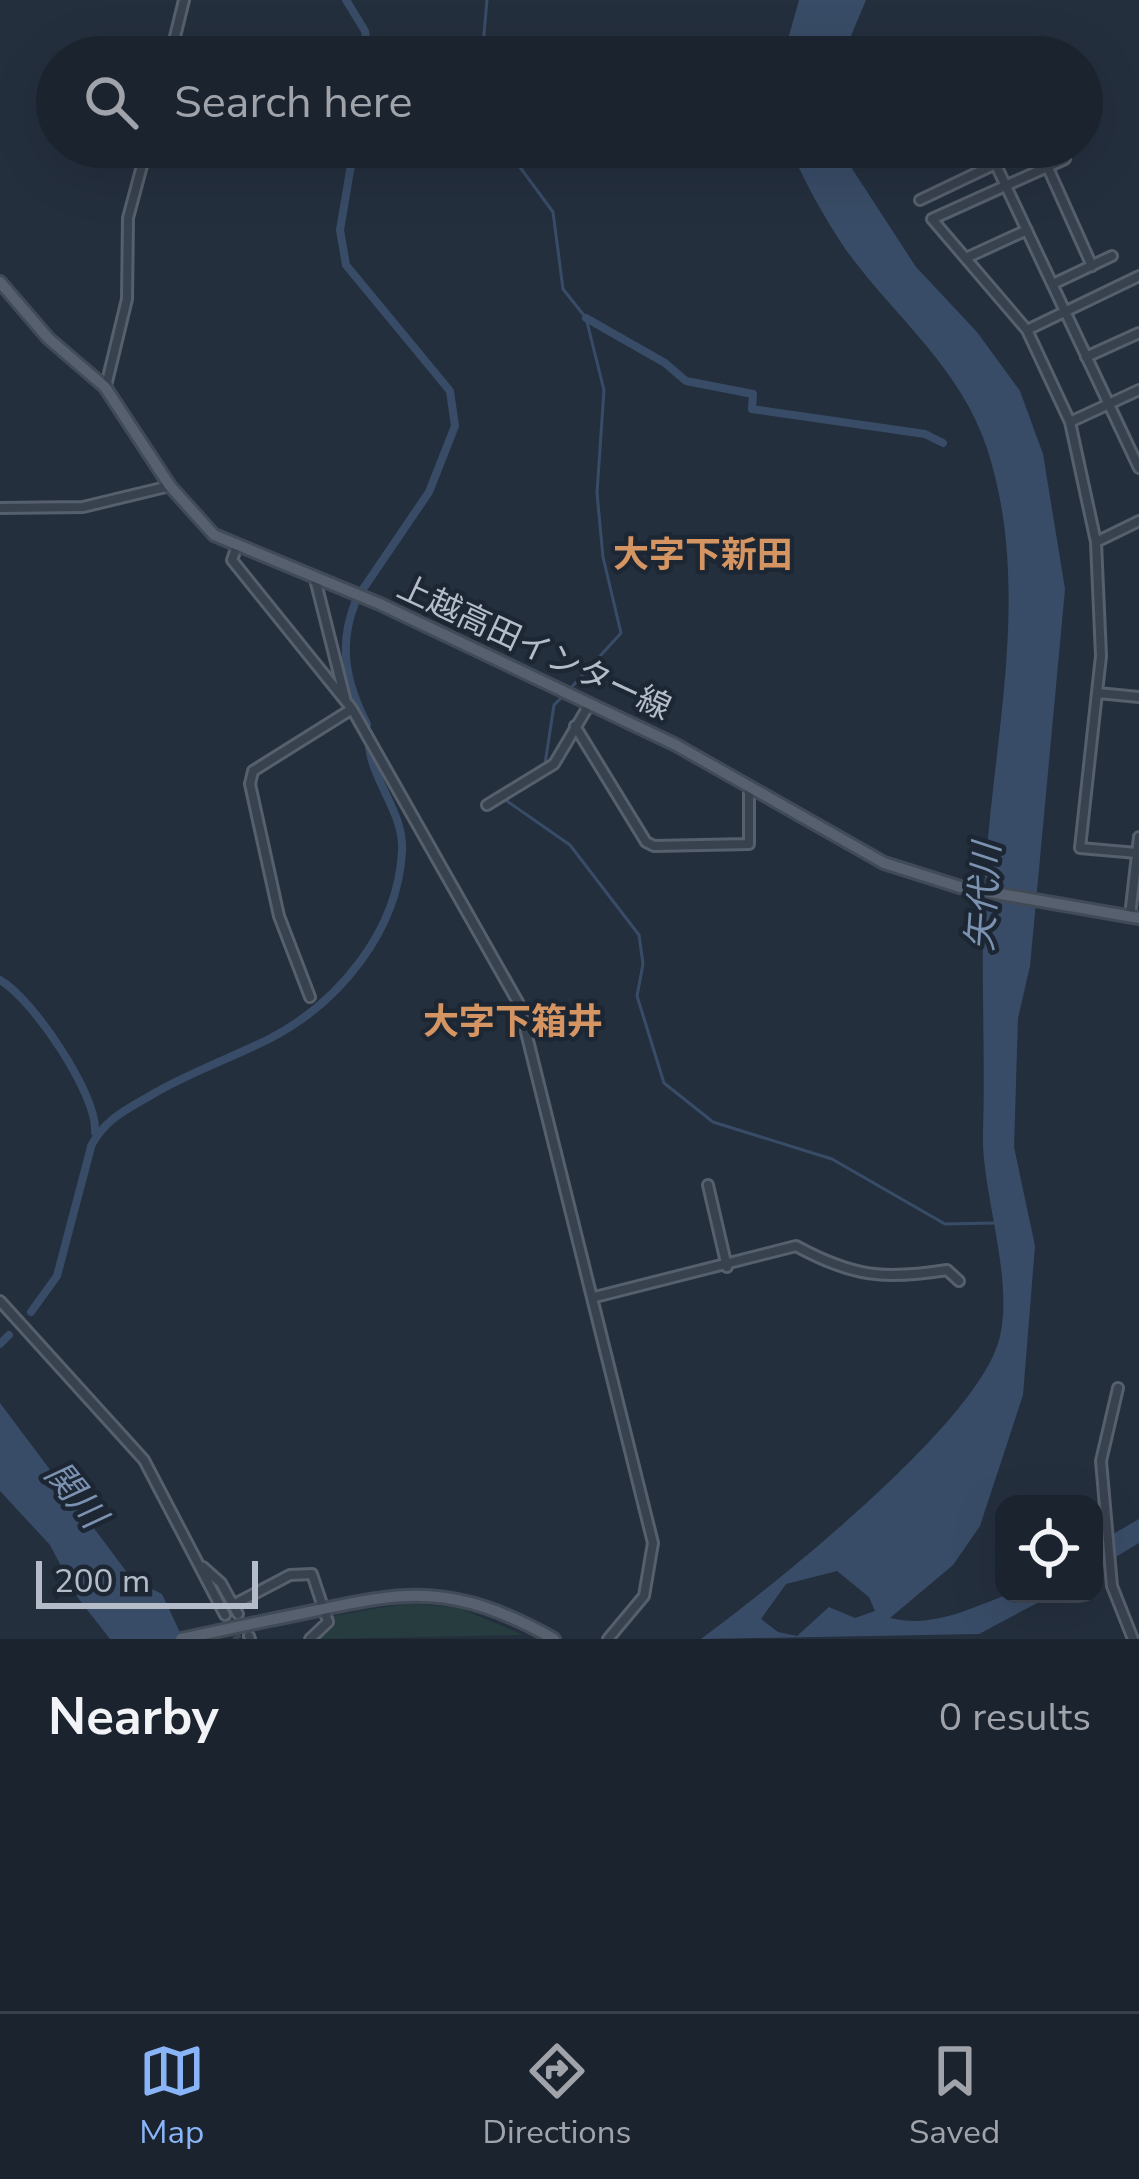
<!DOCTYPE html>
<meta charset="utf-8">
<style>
:root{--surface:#1b232e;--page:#282f3a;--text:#f1f3f6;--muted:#a0a4aa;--line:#39404a;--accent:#8ab4f8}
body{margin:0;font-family:"Nunito Sans","Noto Sans JP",sans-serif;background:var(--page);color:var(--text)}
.controls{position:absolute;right:36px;bottom:36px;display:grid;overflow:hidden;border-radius:24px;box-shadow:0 12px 48px #0002}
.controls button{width:108px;height:108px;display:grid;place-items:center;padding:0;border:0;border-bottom:3px solid var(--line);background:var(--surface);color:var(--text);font:60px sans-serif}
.scale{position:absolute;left:36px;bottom:30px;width:222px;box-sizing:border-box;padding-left:12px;border:6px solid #b4bcc9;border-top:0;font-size:33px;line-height:42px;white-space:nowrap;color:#b4bcc9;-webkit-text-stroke:9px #1d2633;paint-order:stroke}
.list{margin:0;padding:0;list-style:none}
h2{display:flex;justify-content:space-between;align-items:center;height:156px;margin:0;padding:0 48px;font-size:51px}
h2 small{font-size:39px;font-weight:400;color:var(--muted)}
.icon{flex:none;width:66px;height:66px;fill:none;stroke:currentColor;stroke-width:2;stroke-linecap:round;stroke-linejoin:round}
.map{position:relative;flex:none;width:1139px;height:1639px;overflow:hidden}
.search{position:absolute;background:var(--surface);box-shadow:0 12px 48px #0002;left:36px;right:36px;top:36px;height:132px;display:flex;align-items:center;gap:30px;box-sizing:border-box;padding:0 42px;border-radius:66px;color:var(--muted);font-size:45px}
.sheet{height:372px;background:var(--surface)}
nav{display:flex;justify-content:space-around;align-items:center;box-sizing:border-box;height:168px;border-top:3px solid var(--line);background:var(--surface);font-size:33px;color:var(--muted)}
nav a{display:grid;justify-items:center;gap:6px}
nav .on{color:var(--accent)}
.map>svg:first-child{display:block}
.green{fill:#263c3f}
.water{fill:#394c67;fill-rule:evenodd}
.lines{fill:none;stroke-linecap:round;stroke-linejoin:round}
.stream{stroke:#394c67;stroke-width:3}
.canal{stroke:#394c67;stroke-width:8}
.minor-tunnel{stroke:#3a4453;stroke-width:8;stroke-dasharray:8 4;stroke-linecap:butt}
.minor-casing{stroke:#565f6c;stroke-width:14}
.major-casing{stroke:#414a57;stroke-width:16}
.minor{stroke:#38414e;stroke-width:8}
.major{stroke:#56606e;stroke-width:10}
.major-bridge-casing{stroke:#414a57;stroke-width:16;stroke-linecap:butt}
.major-bridge{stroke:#56606e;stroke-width:10}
.labels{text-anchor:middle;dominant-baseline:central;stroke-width:9;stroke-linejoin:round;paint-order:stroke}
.street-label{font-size:33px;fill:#b4bcc9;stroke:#1d2633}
.neighbourhood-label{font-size:36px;font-weight:bold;fill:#d59563;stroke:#1d2633}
.water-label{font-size:36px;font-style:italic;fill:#7c92b1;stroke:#1d2633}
</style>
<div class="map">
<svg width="1139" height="1639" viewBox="0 0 1139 1639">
<rect width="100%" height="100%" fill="#242f3e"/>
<path class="green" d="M408,1603L459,1608L524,1635L320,1639L333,1616Z"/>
<path class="water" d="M799,0H866L842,57H783Z
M789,147H838L916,267L977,332L1020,391L1043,454L1065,589L1030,966L1018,1018L1014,1147L1035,1246L1023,1395L980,1526L953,1565L890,1618C932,1628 966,1610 1004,1596C1018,1591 1039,1594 1054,1594L979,1634L701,1639C778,1582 964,1433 996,1349C1019,1291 981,1195 983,1133C986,1043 979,952 986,862C996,725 1031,584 987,448C960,367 894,316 846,250C824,218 805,182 789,147ZM837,1571L869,1597L875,1611L855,1618L829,1607L797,1636L778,1632L761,1619L786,1584Z
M0,1403L132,1579L162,1594L183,1639H110L78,1598L50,1545L0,1491Z
M1139,1519V1543L1094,1570V1545Z"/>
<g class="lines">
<path class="stream" d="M482,57L487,0
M505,147L553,212L563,289L586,318L604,390L597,493L603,557L621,633L571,688
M545,764L554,705L564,695
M504,799L570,845L639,935L643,964L637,996L664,1083L713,1122L832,1159L945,1224L996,1223"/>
<path class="canal" d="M346,0L365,31L369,57
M354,147L340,230L346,265L450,391L455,426L429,492L361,592
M586,318L665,363L686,381L753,394L752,409L925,434L943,443
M355,603C338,646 346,683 367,724
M0,980C32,998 98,1095 95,1132
M91,1146C105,1119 126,1110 153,1094C191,1072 231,1058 269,1039C339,1003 398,931 402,851C404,813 374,784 369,747
M31,1312L57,1276L91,1147
M0,1344L9,1335"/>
<path class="minor-tunnel" d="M225,1614L238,1639"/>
<defs>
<path id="minor" d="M170,57L184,0
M1065,159L932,219L1027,330L1070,422L1096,542
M995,163L1139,468
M1048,168L1092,266
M920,200L1031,147
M966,258L1027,230
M1053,284L1112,256
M1027,330L1139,276
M1086,357L1139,333
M106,386L127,299L128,218L147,147
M1070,422L1139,390
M0,508L83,507L170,486
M237,546L232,560L352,709L519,1004L653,1543L644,1596L608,1639
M315,579L345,698
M1098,693L1139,697
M575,726L646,842L654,846L749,844V786
M487,805L554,764L589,705
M1137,853L1080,848L1101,656L1096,542L1139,521
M1130,916L1139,837
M310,997L279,916L250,784L253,771L352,709
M708,1185L727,1267
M595,1297L796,1246C853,1277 884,1280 947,1270L959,1281
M0,1301L144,1460L225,1615
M1118,1388L1101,1461L1112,1586L1133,1639
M203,1567L221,1583L238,1614
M233,1605L290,1575L312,1574L328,1622L310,1639
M249,1636L250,1639"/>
<path id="major" d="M0,282L48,338L105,387L170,486L214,535L380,604L676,745L884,863L960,887L1139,918
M265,1621C390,1597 435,1572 554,1639"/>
</defs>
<use href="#minor" class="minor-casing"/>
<use href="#major" class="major-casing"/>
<use href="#minor" class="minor"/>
<use href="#major" class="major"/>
<defs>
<path id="major-bridge" d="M181,1639L265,1621"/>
</defs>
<use href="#major-bridge" class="major-bridge-casing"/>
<use href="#major-bridge" class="major-bridge"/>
</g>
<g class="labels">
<g class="street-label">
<text transform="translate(534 648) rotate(25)">上越高田インター線</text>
</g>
<g class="neighbourhood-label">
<text x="703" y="555">大字下新田</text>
<text x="513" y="1022">大字下箱井</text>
</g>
<g class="water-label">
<text transform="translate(984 897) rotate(-86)">矢代川</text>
<text transform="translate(75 1495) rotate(51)">関川</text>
</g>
</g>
</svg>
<div class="controls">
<button><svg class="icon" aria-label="locate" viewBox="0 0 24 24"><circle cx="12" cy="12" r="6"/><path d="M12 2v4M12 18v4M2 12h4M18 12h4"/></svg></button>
</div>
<div class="scale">200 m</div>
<div class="search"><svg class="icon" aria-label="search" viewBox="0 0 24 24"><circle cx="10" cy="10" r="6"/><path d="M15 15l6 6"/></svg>Search here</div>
</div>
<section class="sheet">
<h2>Nearby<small>0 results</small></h2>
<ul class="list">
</ul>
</section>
<nav>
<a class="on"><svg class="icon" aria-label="map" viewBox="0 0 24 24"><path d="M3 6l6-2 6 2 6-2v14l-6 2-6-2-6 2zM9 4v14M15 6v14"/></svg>Map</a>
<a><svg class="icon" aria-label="directions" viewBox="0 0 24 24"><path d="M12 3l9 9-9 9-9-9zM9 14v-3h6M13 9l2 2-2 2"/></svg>Directions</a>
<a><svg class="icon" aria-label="saved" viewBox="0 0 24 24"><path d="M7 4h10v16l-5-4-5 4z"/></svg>Saved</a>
</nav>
